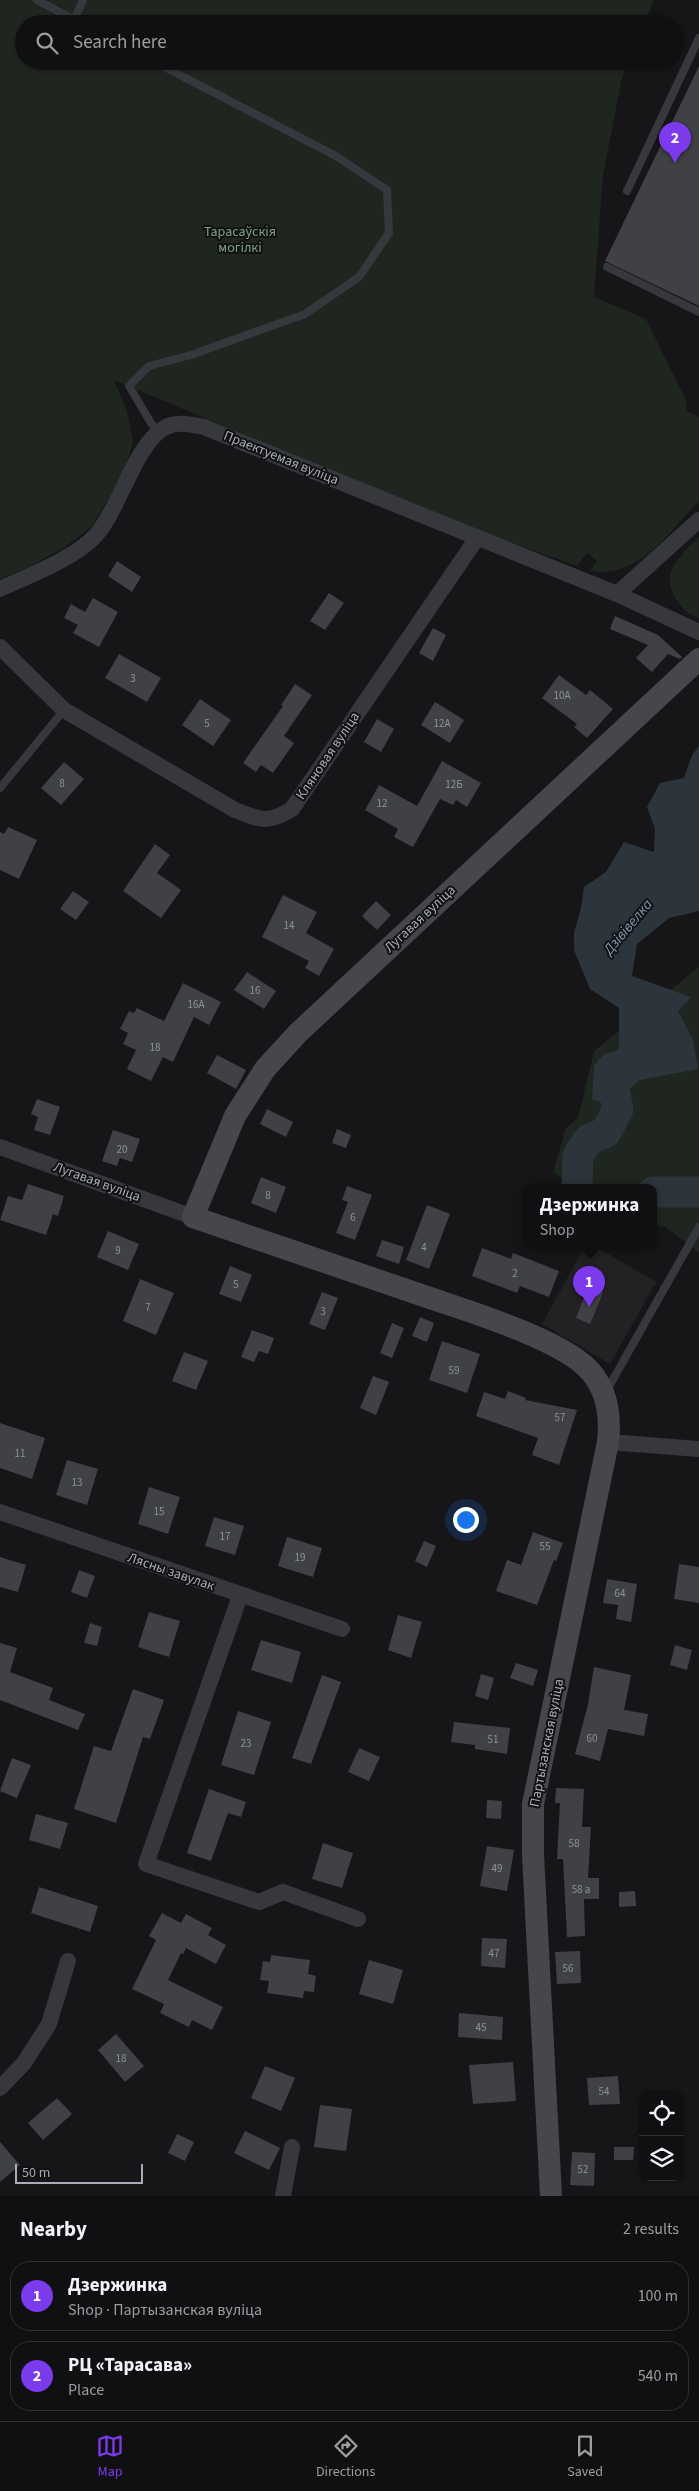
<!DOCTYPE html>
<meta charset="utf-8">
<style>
:root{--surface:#101012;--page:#1e1e20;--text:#f1f3f6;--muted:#9c9d9f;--line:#303032;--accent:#7c3aed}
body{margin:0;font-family:"Source Sans 3",sans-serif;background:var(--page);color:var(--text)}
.controls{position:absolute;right:15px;bottom:15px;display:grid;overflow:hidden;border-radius:10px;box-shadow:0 1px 4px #0004}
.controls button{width:45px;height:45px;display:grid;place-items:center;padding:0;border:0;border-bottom:1px solid var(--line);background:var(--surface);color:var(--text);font:25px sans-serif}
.scale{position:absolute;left:15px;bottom:12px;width:128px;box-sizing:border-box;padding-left:5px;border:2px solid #a8adb8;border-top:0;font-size:14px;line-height:18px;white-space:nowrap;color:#a8adb8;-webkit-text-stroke:4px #111113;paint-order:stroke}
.you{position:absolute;left:465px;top:1519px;width:18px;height:18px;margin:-12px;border:4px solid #fff;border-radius:50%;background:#1a73e8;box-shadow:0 0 0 8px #1a73e833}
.badge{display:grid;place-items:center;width:32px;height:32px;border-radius:50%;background:var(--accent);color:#fff;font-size:16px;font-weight:700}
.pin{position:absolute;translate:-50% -41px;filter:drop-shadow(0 1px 2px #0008)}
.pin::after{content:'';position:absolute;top:26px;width:18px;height:15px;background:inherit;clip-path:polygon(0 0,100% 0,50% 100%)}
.popup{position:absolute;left:522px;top:1184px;width:135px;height:65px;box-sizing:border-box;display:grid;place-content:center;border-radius:10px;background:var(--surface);filter:drop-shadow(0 1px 4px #0005);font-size:16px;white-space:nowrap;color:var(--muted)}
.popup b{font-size:19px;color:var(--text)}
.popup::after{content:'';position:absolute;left:50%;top:100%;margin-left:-10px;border:10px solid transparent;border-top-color:var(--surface)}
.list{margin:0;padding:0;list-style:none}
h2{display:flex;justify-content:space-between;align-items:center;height:65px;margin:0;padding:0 20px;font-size:21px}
h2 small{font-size:16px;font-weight:400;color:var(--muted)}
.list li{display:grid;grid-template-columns:32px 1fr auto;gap:15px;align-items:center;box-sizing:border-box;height:70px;margin:0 10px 10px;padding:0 10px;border:1px solid var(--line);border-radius:20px}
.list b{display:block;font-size:19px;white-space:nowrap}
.list p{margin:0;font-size:16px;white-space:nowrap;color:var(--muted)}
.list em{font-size:16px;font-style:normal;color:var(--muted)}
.icon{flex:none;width:28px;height:28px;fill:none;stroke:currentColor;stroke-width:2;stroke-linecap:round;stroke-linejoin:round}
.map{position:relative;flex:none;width:699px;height:2196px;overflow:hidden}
.search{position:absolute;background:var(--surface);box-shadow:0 1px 4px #0004;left:15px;right:15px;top:15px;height:55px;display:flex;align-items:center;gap:12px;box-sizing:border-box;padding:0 18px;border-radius:28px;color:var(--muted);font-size:19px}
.sheet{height:225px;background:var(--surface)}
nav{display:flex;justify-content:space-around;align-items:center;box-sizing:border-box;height:70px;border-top:1px solid var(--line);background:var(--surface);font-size:14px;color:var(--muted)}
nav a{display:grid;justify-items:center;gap:2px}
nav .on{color:var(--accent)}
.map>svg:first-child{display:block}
.built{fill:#222225}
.green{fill:#1e261f}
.water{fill:#2c353c}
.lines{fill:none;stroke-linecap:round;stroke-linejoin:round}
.river{stroke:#2c353c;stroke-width:31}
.building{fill:#404145}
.lane{stroke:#37383d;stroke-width:8}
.street{stroke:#37383d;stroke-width:16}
.secondary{stroke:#45474d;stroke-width:22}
.labels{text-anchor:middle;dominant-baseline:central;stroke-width:4;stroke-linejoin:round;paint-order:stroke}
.number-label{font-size:11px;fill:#8e929b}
.park-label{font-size:14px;fill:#7fa381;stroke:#111113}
.street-label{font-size:14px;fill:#a8adb8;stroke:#111113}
.water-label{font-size:15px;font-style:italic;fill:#7f9bb3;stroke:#111113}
</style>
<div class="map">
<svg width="699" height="2196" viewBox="0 0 699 2196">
<rect width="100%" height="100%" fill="#161618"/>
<path class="built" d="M585,1246H595L656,1282L610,1364L542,1324Z"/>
<path class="green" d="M0,0H654L644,24H24V61H629L622,78L603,175L594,297L646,319L686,400L687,411L699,417V501C669,532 638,580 590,571L597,561L587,553L577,566L446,519L114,380L127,411L133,442L123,476L91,527L65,547L27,568L0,579Z
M699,537V618C681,613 662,586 673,567C679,556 690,546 699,537Z
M699,967V1252L665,1227L653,1225V1188H575L553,1172L566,1128L578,1118L594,1051Z"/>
<path class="water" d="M699,746V911L669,918L637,944L632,976L691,997L678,1011L693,1040L698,1069L640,1080L627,1091L618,1109L592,1099L594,1065L619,1048V1008L590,989L574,950V933L581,908L584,887L606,872L624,842L654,852L655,829L647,807L660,783L684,778L692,755Z"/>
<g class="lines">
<path class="river" d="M577,1188L578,1156L588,1140L606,1132L618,1109L610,1071L612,1068
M653,1192H699"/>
</g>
<path class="building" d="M699,66V306L605,261Z
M117,561L141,577L132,592L108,576Z
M329,593L344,603L325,630L310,621Z
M93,598L118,612L99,647L73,633L78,625L64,618L71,604L85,612Z
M615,616L658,635L682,657L680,659L668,654L652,672L636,658L648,645L610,629Z
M433,628L446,635L433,661L419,653Z
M119,654L161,678L147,702L105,678Z
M559,675L586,695L590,690L613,709L587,738L574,727L577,724L542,698Z
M295,684L312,695L284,736L294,743L273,773L261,765L256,772L243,763L283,706L281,705Z
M200,699L231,720L213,746L182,725Z
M435,702L464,720L450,743L421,725Z
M377,719L394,729L381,752L364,742Z
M442,761L481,783L467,807L456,800L453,805L440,799L413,847L394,837L398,829L365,810L379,785L417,806Z
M64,762L84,779L61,805L41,788Z
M8,827L37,840L19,879L0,870V832L4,834Z
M155,844L170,855L157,873L181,890L161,918L123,891Z
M73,891L89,902L76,920L60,909Z
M283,895L317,912L306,933L334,949L319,976L305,968L309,961L262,937Z
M376,901L391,915L377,930L362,916Z
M247,972L276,991L264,1009L234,990Z
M183,983L221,1002L209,1025L194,1017L173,1062L163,1057L151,1081L127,1069L136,1050L123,1044L128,1033L120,1029L129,1011L134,1013L137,1008L164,1021Z
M217,1055L246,1070L236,1089L207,1073Z
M37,1099L60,1107L50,1135L34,1130L38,1117L31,1114Z
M267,1109L293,1122L286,1137L260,1124Z
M337,1129L351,1135L346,1148L332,1143Z
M113,1130L140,1139L132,1162L120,1158L117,1166L102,1161Z
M261,1177L286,1187L276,1213L251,1203Z
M28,1184L64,1196L58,1216L53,1214L46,1235L0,1220L8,1196L22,1200Z
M347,1186L372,1195L355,1240L336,1233L348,1202L342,1200Z
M427,1205L450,1214L429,1269L406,1260Z
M108,1231L139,1244L128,1270L97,1257Z
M382,1240L404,1247L399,1264L376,1256Z
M482,1248L511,1259L513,1253L559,1271L549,1297L520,1286L517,1293L472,1276Z
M230,1266L252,1275L241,1302L219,1294Z
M140,1279L174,1293L156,1335L123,1321Z
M588,1287L603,1293L590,1324L576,1318Z
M322,1292L338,1298L325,1330L309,1324Z
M420,1317L434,1323L427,1342L412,1336Z
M392,1323L404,1328L392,1358L380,1353Z
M252,1330L274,1338L268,1354L259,1351L254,1362L241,1357Z
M442,1341L480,1354L467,1393L429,1380Z
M184,1352L208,1361L196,1390L172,1381Z
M373,1376L389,1382L376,1415L360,1408Z
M508,1391L526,1398L525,1400L577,1410L559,1465L532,1455L538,1438L476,1416L484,1392L505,1399Z
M0,1423L45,1438L32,1479L0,1468Z
M67,1460L98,1469L87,1505L56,1495Z
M149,1487L180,1497L168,1534L138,1524Z
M214,1517L244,1526L235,1555L205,1546Z
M533,1532L563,1543L556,1561L554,1560L537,1605L496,1591L507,1560L521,1565Z
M287,1537L322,1548L313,1577L278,1566Z
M424,1541L436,1546L427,1567L415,1561Z
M0,1557L26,1565L18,1592L0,1587Z
M679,1564L699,1567V1603L674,1599Z
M79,1570L95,1576L87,1598L71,1592Z
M607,1579L637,1584L631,1622L616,1619L618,1605L603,1603Z
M149,1612L180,1621L169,1657L138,1647Z
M398,1615L422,1622L411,1658L388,1650Z
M90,1623L102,1627L97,1646L84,1643Z
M261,1640L301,1652L292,1683L251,1670Z
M0,1643L17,1648L10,1672L53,1688L49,1700L85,1714L78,1730L0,1700Z
M675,1645L692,1650L687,1670L670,1665Z
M516,1663L538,1670L533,1686L510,1678Z
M594,1667L631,1675L624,1710L648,1714L644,1736L608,1729L600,1761L575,1754L588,1704Z
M481,1674L494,1678L488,1700L475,1696Z
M322,1675L341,1682L311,1764L292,1758Z
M133,1689L164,1700L150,1739L143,1737L116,1823L74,1809L94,1746L111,1751Z
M238,1711L271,1722L254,1775L221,1765Z
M454,1722L510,1728L507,1754L475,1749V1745L451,1742Z
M359,1748L380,1757L369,1781L348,1772Z
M12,1758L31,1765L17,1798L0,1791Z
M556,1788L584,1789L582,1827H591L588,1878H599V1899H584L585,1936L567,1937L563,1859H557L560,1803H555Z
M209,1789L246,1802L241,1817L228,1813L211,1861L187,1853Z
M487,1800L502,1801L501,1819L486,1818Z
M36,1814L68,1823L60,1849L29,1840Z
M323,1843L353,1853L342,1888L312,1879Z
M487,1846L514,1850L507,1891L480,1886Z
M39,1887L98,1906L90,1932L31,1913Z
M635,1891L636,1906L619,1907V1892Z
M162,1913L181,1923L186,1914L212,1928L208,1935L226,1945L216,1964L186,1948L183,1954L181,1953L168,1980L223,2007L212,2030L192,2020L189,2027L160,2013L164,2004L132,1989L156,1940L149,1936Z
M482,1938L507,1939L505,1968L481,1966Z
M580,1951L581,1983L557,1984L555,1952Z
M271,1955L310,1960L308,1974L316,1976L314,1992L304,1991L303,1998L267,1993L269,1981L260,1980L263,1961L270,1962Z
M369,1960L403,1970L393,2004L359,1994Z
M459,2013L503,2017L502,2040L458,2037Z
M116,2034L144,2066L125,2082L98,2050Z
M513,2062L516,2101L473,2104L469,2065Z
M265,2066L295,2078L281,2111L251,2098Z
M618,2076L620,2104L589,2105L587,2078Z
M57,2098L72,2114L43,2140L28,2123Z
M320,2105L352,2109L346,2151L314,2147Z
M245,2131L280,2148L269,2170L234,2153Z
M177,2134L194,2142L185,2161L168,2153Z
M0,2142L20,2165L0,2182Z
M614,2147H634L633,2160H614Z
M572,2152L595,2153L594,2186L570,2185Z"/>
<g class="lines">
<path class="lane" d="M37,0L82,24
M74,20L83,0
M153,61L336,156L387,190L389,233L359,277L305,314L191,355L149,366L129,386L157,433
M627,191L699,38
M607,267L699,312
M0,788L64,710
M607,1390L699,1227"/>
<path class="street" d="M0,589C28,576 76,558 96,535C120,508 137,440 166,427C178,421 192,425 204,427L617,594L699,632
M617,594L699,520
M0,647L64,710L235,810C260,820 268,824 292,809L477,538
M0,1147L193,1217
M608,1442L699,1449
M0,1512L342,1629
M240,1596L146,1864L259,1902L283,1892L358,1919
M0,2088L24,2063L49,2024L68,1961
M283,2196L292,2147"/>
<path class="secondary" d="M551,2196L533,1855V1804L608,1442C611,1414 607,1386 585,1366C554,1338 474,1313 433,1299C353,1272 273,1244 193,1217L235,1116L265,1069L298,1033L699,659"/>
</g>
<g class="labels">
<g class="number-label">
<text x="133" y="678">3</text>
<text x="562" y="695">10А</text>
<text x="207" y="723">5</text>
<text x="442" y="723">12А</text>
<text x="62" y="783">8</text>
<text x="454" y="784">12Б</text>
<text x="382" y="803">12</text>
<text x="289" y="925">14</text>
<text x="255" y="990">16</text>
<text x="196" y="1004">16А</text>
<text x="155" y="1047">18</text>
<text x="122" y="1149">20</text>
<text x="268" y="1195">8</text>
<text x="353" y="1217">6</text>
<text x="424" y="1247">4</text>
<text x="118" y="1250">9</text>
<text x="515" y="1273">2</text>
<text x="236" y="1284">5</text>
<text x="148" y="1307">7</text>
<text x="323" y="1311">3</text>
<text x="454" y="1370">59</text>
<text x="560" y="1417">57</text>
<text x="20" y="1453">11</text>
<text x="77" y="1482">13</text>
<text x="159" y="1511">15</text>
<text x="225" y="1536">17</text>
<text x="545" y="1546">55</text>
<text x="300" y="1557">19</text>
<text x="620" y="1593">64</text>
<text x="592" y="1738">60</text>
<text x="493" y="1739">51</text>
<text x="246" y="1743">23</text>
<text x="574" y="1843">58</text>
<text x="497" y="1868">49</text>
<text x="581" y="1889">58 а</text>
<text x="494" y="1953">47</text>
<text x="568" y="1968">56</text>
<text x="481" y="2027">45</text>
<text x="121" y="2058">18</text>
<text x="604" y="2091">54</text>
<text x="583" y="2169">52</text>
</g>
<g class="park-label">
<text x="240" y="232">Тарасаўскія<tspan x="240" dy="16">могілкі</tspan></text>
</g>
<g class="street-label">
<text transform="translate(281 458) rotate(22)">Праектуемая вуліца</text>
<text transform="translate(328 756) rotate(-56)">Кляновая вуліца</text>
<text transform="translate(420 919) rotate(-43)">Лугавая вуліца</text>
<text transform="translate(97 1182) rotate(20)">Лугавая вуліца</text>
<text transform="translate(171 1572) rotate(19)">Лясны завулак</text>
<text transform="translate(547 1743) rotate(-79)">Партызанская вуліца</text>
</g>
<g class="water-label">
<text transform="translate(628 927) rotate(-50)">Дзівівелка</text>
</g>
</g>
</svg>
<div class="controls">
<button><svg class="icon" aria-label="locate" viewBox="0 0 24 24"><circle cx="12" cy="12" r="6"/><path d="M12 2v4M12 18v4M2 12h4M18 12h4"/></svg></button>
<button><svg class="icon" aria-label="layers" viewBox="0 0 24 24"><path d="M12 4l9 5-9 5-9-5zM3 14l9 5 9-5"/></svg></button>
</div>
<div class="scale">50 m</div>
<div class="you"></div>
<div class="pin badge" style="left:589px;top:1307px">1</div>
<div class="popup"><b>Дзержинка</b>Shop</div>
<div class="pin badge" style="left:675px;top:163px">2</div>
<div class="search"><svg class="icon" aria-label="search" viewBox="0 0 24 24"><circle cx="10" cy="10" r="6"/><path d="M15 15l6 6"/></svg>Search here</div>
</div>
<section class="sheet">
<h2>Nearby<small>2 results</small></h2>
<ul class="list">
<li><span class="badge">1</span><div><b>Дзержинка</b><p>Shop · Партызанская вуліца</p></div><em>100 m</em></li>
<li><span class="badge">2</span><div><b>РЦ «Тарасава»</b><p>Place</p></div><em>540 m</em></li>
</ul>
</section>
<nav>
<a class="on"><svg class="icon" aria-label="map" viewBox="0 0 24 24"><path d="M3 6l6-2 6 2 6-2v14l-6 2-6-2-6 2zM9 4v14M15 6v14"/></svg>Map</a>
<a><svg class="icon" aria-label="directions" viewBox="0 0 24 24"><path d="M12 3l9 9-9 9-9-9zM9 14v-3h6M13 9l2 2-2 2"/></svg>Directions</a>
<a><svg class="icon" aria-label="saved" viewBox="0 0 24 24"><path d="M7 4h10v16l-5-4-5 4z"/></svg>Saved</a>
</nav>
